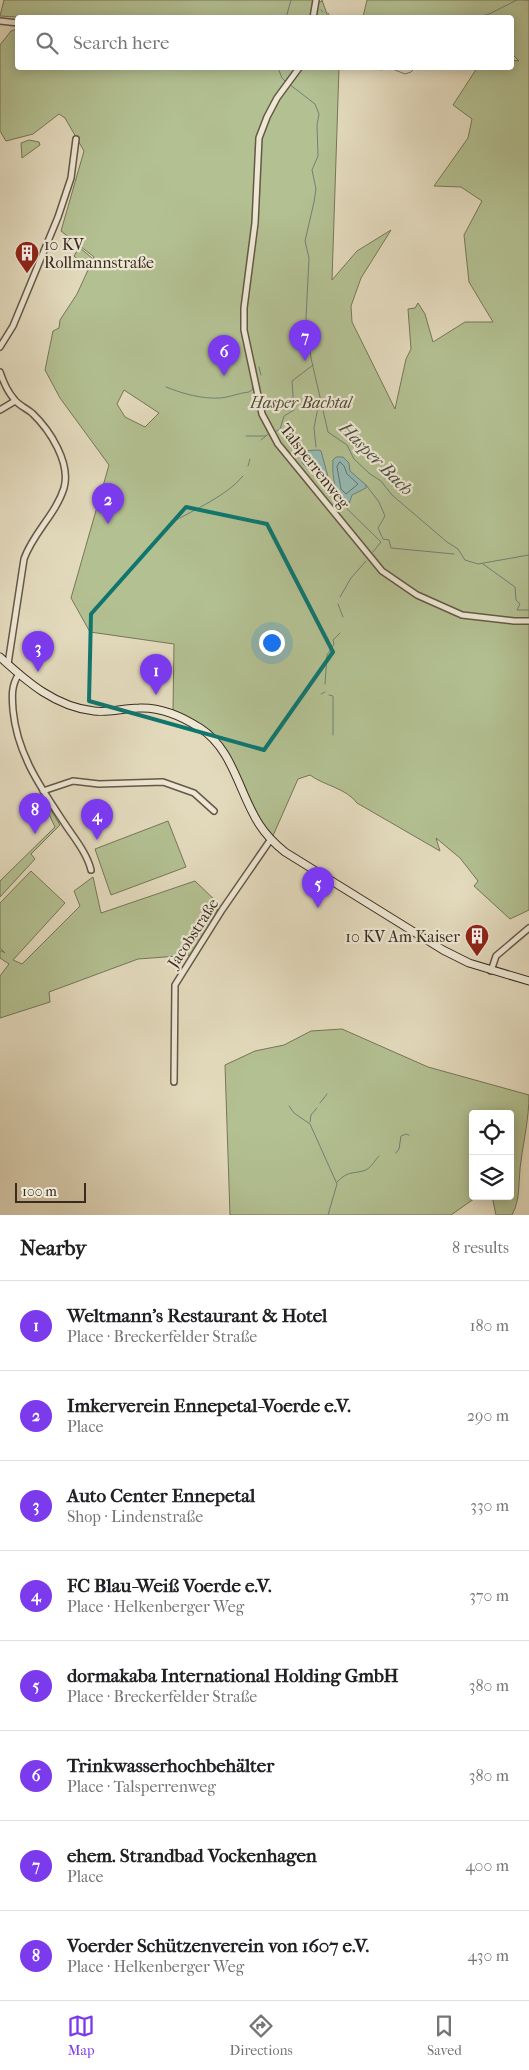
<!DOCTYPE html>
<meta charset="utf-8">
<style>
:root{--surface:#fff;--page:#f6f6f6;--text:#202124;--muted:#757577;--line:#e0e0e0;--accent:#7c3aed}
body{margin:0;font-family:"IM FELL French Canon",serif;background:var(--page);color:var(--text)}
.controls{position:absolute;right:15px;bottom:15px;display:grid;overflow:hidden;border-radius:5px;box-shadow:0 2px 12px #0003}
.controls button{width:45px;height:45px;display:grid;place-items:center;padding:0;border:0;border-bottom:1px solid var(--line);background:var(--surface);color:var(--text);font:25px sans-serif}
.scale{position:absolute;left:15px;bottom:12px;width:71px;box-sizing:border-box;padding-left:5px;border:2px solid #392c1f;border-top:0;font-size:14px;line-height:18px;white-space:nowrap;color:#392c1f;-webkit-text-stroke:4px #ede7d4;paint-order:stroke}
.you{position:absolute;left:271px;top:642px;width:18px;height:18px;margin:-12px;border:4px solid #fff;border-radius:50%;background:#1a73e8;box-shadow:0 0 0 8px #1a73e833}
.badge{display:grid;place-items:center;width:32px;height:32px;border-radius:50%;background:var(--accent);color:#fff;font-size:16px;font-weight:700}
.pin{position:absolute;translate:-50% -41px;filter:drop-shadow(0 1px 2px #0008)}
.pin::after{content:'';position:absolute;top:26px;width:18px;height:15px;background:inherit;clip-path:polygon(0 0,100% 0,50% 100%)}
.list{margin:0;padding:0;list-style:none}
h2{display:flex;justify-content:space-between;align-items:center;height:65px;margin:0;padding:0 20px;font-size:21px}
h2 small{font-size:16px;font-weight:400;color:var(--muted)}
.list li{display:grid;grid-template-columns:32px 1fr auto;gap:15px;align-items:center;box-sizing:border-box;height:90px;padding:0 20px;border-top:1px solid var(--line)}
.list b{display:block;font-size:19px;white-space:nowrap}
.list p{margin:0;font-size:16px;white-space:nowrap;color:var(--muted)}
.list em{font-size:16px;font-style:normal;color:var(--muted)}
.icon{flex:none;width:28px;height:28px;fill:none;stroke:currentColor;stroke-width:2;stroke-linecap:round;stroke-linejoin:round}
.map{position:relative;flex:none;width:529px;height:1215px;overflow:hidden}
.search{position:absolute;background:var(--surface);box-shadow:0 2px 12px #0003;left:15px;right:15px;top:15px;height:55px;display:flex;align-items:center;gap:12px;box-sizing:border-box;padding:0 18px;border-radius:5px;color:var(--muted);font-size:19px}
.sheet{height:785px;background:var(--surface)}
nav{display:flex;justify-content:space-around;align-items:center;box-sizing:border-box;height:70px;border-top:1px solid var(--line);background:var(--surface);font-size:14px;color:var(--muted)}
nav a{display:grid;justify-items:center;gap:2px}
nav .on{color:var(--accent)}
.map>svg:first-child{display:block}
.green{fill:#b3c092;stroke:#767658;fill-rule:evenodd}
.water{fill:#95bab3;stroke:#708178}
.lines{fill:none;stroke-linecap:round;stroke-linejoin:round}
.shore{stroke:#677369;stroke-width:1}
.stream{stroke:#708178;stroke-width:1}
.street-casing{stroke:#645846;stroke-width:8}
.secondary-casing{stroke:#392c1f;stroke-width:9}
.street{stroke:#ede7d4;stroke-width:5}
.secondary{stroke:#ede7d4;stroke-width:7}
.marked{fill:none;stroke:#0f766e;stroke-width:4;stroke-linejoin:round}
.labels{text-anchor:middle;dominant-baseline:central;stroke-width:4.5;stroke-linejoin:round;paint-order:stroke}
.poi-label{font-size:16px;fill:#392c1f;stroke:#ede7d4;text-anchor:start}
.park-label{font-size:16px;font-style:italic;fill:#514a36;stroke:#ede7d4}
.street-label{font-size:16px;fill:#392c1f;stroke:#ede7d4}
.water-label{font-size:18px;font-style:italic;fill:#505044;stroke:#ede7d4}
</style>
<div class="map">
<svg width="529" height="1215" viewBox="0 0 529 1215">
<rect width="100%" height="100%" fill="#e3dabd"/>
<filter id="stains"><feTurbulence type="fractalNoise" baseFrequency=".004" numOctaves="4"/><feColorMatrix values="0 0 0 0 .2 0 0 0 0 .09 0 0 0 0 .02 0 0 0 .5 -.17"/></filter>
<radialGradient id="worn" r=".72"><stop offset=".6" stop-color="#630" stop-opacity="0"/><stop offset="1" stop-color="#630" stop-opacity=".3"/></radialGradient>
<path class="green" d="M4,0H317L321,2L322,0L328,17L18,18L17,22L16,17L0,16Z
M367,0H529V910L510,919L474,886L478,881L460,858L436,838L440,851L357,803C346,788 325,786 310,775L298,779L272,838L253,810L216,738L199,723L173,710L174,644L90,632L71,598L109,465L60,398L45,370L53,331L59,328L60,320L77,294L94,257L61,231L84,151L65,118L59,114L33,134L6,141L0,131V45L11,31L17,29L18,68H339L332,280L357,251L391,230L361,278L351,306L352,322L395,409L406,359L411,349L408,309L415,308L418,303L425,314L433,342L465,322H493L469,282L464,235L482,201L461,187L434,186L468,138L472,119L453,105L477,68H512V60L519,61L512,54V18L363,17ZM124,390L159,413L145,427L125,417L117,404Z
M29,140L39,142L40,145L22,158L21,143Z
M79,247L92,258L87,268L74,256Z
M51,810L60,825L31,854L35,859L0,897V881L55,827L48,812Z
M168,821L186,867L111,895L95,849Z
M31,871L65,903L13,960L22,964L80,906L74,891L93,877L101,913L195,881L220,905L192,955L138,959L49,992L50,1002L0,1018V976L9,964L0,958V950L5,953L0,948V903Z
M342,1029L428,1067L529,1095C529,1118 524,1138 521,1161C518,1179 521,1199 512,1215H496L492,1196H510V1114H473V1196H478L451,1215H230L225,1065L255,1051L284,1045L311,1031Z"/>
<path class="water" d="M319,450L321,451L333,495L321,481L302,463L300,451Z
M336,457H343L349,463L350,471L366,485V488L352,495L349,504C334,497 332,475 333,460Z"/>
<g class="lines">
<path class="shore" d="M340,462L344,466L347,474L358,484L346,494L341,489L337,467Z"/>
<path class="stream" d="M526,0H529
M321,10L323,12
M328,13L331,18
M286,18L291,0
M476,18L489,14L517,0
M278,68L282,78L286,82
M376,68L381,70
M395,70L405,74L411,72L415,68
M289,84L315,104L319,114L317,125L318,156L312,170L316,189L314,202L305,241L309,258L306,318L311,358L328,432L347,445L354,459L370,474L381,481L392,495L447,542L458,549L465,560L478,564L529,555
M259,367L261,375
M166,387C184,394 201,399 221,398C230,397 239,393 249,392L253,389V386
M275,432L280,429L284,416L294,410L292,381L313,365
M246,436H266L269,433
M261,440L266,436
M316,447L314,428L320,397
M248,466L250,459
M366,485L379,502L385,516L378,528L383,539L389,540L391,548L454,554
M333,495L381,542L373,552
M171,523C193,510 227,496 243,476
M483,564L515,587L516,600L520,604L517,610H529
M340,597L351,578L366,561
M338,604L343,617
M325,684L327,655L334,644L333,640L340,633
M321,694L325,692
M329,695L333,696V735
M320,1103L327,1094
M289,1106L294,1113L310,1124L337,1184L328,1215
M310,1122L311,1115L317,1108
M396,1153L399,1149L401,1136L406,1134L409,1135
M337,1182C348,1171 351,1174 363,1171C371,1169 374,1161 379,1156"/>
<defs>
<path id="street" d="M313,18L316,0
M0,21L18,23
M299,68L277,98L267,117L259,138L255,223L244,308V330L262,414L278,444L382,571L417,595L462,615L514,621H529
M0,347L13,326L58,217L71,178L76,139
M0,372C3,381 7,391 14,399C18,405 26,408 32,413C50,430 71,463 64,488C56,514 33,533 24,559L8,664
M0,410L15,401
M19,674C11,685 12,697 13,710C17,754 41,788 65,824C74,838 87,853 91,870
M43,791L73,781L99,784L163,782L194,793L214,811
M491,971L496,956L529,928
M174,1082L175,985L222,910L271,839"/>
<path id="secondary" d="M0,657C27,682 56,707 94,711C109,713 124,708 139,708C160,707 183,717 200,728C233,749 239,793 259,824C266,835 275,844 285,852L443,950L469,963L529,981"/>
</defs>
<use href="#street" class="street-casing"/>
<use href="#secondary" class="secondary-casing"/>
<use href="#street" class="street"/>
<use href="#secondary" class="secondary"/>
</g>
<path class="marked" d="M186,507L267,524L333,652L264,750L89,701L91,614Z"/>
<defs>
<symbol id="building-pin" viewBox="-11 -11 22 30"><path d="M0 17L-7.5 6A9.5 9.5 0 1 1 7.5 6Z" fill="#8f2418" stroke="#ede7d4"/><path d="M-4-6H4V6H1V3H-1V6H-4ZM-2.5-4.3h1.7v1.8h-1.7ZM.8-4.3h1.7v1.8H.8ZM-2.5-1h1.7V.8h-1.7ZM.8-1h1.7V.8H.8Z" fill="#fff"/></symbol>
</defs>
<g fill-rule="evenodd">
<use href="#building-pin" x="13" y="239" width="28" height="38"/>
<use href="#building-pin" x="463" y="922" width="28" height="38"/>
</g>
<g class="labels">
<g class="poi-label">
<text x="44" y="244">10 KV<tspan x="44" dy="18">Rollmannstraße</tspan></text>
<text x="460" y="936" text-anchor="end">10 KV Am Kaiser</text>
</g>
<g class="park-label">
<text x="301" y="402">Hasper Bachtal</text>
</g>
<g class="street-label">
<text transform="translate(315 466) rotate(52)">Talsperrenweg</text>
<text transform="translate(193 933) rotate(-57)">Jacobstraße</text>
</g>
<g class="water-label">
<text transform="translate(376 459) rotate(45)">Hasper Bach</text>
</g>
</g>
<rect width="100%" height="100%" filter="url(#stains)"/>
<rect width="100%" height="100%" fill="url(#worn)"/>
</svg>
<div class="controls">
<button><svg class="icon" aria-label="locate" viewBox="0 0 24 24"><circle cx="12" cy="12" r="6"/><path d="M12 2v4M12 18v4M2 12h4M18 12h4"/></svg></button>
<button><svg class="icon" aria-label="layers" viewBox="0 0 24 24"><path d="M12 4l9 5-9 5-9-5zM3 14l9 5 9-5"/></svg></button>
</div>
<div class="scale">100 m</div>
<div class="you"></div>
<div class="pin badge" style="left:156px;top:695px">1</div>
<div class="pin badge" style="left:108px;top:524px">2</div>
<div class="pin badge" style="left:38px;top:672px">3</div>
<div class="pin badge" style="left:97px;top:840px">4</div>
<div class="pin badge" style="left:318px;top:908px">5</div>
<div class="pin badge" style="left:224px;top:376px">6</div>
<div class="pin badge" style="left:305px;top:361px">7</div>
<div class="pin badge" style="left:35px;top:834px">8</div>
<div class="search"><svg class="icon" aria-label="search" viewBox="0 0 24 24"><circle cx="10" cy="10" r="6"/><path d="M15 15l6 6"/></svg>Search here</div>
</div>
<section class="sheet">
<h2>Nearby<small>8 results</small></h2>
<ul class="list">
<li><span class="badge">1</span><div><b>Weltmann's Restaurant &amp; Hotel</b><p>Place · Breckerfelder Straße</p></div><em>180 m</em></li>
<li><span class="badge">2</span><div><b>Imkerverein Ennepetal-Voerde e.V.</b><p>Place</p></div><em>290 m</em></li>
<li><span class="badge">3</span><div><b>Auto Center Ennepetal</b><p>Shop · Lindenstraße</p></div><em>330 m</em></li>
<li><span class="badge">4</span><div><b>FC Blau-Weiß Voerde e.V.</b><p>Place · Helkenberger Weg</p></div><em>370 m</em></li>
<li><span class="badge">5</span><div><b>dormakaba International Holding GmbH</b><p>Place · Breckerfelder Straße</p></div><em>380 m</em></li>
<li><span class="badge">6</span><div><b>Trinkwasserhochbehälter</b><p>Place · Talsperrenweg</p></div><em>380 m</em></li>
<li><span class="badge">7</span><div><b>ehem. Strandbad Vockenhagen</b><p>Place</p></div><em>400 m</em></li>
<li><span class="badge">8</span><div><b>Voerder Schützenverein von 1607 e.V.</b><p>Place · Helkenberger Weg</p></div><em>430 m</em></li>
</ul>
</section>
<nav>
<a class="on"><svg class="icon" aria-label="map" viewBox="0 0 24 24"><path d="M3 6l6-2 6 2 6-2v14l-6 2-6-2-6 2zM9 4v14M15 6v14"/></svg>Map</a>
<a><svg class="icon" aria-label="directions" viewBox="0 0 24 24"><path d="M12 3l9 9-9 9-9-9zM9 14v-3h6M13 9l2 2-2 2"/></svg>Directions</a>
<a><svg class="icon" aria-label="saved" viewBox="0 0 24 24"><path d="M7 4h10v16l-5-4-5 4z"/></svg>Saved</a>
</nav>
